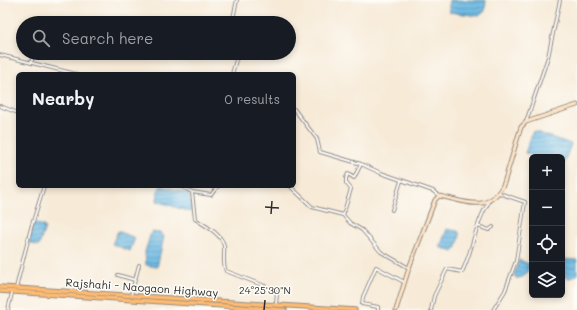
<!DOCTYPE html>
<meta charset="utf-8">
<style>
:root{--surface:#171b24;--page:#242831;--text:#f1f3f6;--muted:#9ea1a6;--line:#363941}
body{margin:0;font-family:Mali,sans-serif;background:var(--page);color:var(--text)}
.controls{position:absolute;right:12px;bottom:12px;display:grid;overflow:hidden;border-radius:6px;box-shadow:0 2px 6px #0003}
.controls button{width:36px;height:36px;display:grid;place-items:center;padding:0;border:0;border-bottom:1px solid var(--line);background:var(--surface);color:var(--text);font:20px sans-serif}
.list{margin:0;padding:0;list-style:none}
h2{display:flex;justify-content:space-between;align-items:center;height:52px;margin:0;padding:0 16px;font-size:17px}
h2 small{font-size:13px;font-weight:400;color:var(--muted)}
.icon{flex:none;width:22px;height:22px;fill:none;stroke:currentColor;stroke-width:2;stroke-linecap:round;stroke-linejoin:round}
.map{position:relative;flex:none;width:577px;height:310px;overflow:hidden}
.search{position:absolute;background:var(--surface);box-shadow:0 2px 6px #0003;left:16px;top:16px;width:280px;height:44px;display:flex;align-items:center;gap:10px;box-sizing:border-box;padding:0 14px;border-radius:22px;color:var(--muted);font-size:15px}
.panel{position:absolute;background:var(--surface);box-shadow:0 2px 6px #0003;left:16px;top:72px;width:280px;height:116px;border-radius:6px}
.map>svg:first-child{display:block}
.water{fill:url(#water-rules);stroke:#497186}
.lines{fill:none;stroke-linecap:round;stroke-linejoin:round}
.street-casing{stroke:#918a81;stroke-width:4}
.secondary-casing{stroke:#918a81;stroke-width:5}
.primary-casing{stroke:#918a81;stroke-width:5.5}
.street{stroke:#fff;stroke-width:2}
.secondary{stroke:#ffe4c6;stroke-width:3}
.primary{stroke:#ffbb71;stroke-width:3.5}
.ticks{fill:none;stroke:#2b2b2b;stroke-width:1.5}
.labels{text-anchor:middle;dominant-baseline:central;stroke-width:3;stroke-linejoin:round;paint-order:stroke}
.street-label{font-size:11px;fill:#2b2b2b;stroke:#fdfcf7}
.ticks-label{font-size:10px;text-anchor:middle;fill:#2b2b2b;stroke:#fdfcf7;stroke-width:3;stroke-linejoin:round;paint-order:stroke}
</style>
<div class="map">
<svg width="577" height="310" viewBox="0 0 577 310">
<defs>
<pattern id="water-rules" width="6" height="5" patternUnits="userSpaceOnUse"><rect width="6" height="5" fill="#67b7e2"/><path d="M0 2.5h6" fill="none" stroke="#5595b7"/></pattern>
</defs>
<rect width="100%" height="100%" fill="#fdfcf7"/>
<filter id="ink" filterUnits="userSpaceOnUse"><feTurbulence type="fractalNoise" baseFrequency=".025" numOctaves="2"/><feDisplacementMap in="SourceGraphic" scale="8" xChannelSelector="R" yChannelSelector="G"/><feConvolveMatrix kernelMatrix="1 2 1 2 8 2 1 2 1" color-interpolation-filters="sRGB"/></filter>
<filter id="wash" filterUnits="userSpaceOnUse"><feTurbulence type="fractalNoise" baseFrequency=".012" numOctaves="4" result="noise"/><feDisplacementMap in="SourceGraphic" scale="16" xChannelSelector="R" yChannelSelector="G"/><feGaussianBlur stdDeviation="0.9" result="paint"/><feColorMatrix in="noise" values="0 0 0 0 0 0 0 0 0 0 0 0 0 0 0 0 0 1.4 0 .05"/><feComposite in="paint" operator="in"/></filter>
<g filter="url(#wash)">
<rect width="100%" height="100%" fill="#f7ead7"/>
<path class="water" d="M449,0H486L485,11L479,16L449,12Z
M533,131L571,144L563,166L562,157H538L525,153Z
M161,186L188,193L192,204L190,212L157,201L158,191Z
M34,222L45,227L39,246L29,243Z
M447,229L458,231L460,235L457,247L453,252L440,247Z
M118,231L135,238L130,251L112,244Z
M151,232L160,233L164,237L157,267L146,265L145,252Z
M562,259L577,260V275L570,278L562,277Z
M519,260L529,264C528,273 526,278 516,278L514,275Z"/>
</g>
<g filter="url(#ink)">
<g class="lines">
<defs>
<path id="street" d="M232,23L237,0
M0,55L76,74
M31,63L34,53
M232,74L238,53
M0,106L18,113
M294,109L317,139L320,152L361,164L381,173L433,191L439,196
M526,122L548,57L560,0
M181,186L192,192L195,219C204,225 222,234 224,246C225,254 222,263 226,271L275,290L277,293L276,305
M290,186L312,207L343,215L350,223L362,230L381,252L409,268
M192,192L211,195L218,186
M392,210L401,181
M343,215L351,189L346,183V178L348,174L354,178L361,164
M478,226L489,230L493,227
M118,275L135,280
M16,288L31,228L44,186
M131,295L139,265
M8,310L12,293
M378,310V307L362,304L363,297L376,267L404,282
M431,310L434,296L447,269L462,272C473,250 475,223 489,202
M493,310L505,291L516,261L525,202L499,193"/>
<path id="secondary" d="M396,310L409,268L435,200L439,196C466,201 489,215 504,183L521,127L526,122L577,105"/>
<path id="primary" d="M0,287L355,310
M0,291L285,310"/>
</defs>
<use href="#street" class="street-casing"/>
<use href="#secondary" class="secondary-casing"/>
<use href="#primary" class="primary-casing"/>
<use href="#street" class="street"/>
<use href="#secondary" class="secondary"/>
<use href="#primary" class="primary"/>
</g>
</g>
<path class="ticks" d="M265,207L279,208M271,214L272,201M264,310L265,300"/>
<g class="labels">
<g class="street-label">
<text transform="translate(142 287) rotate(4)">Rajshahi - Naogaon Highway</text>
</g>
</g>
<g class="ticks-label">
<text x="265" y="294">24°25'30"N</text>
</g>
</svg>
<div class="controls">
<button>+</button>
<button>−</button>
<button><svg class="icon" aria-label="locate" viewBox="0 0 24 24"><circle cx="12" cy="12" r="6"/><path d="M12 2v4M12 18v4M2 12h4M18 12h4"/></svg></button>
<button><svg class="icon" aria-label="layers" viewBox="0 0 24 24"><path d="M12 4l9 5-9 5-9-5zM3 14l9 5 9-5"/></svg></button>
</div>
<div class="search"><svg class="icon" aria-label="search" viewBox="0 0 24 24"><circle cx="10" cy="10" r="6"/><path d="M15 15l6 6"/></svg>Search here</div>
<section class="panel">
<h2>Nearby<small>0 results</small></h2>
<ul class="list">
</ul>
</section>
</div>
